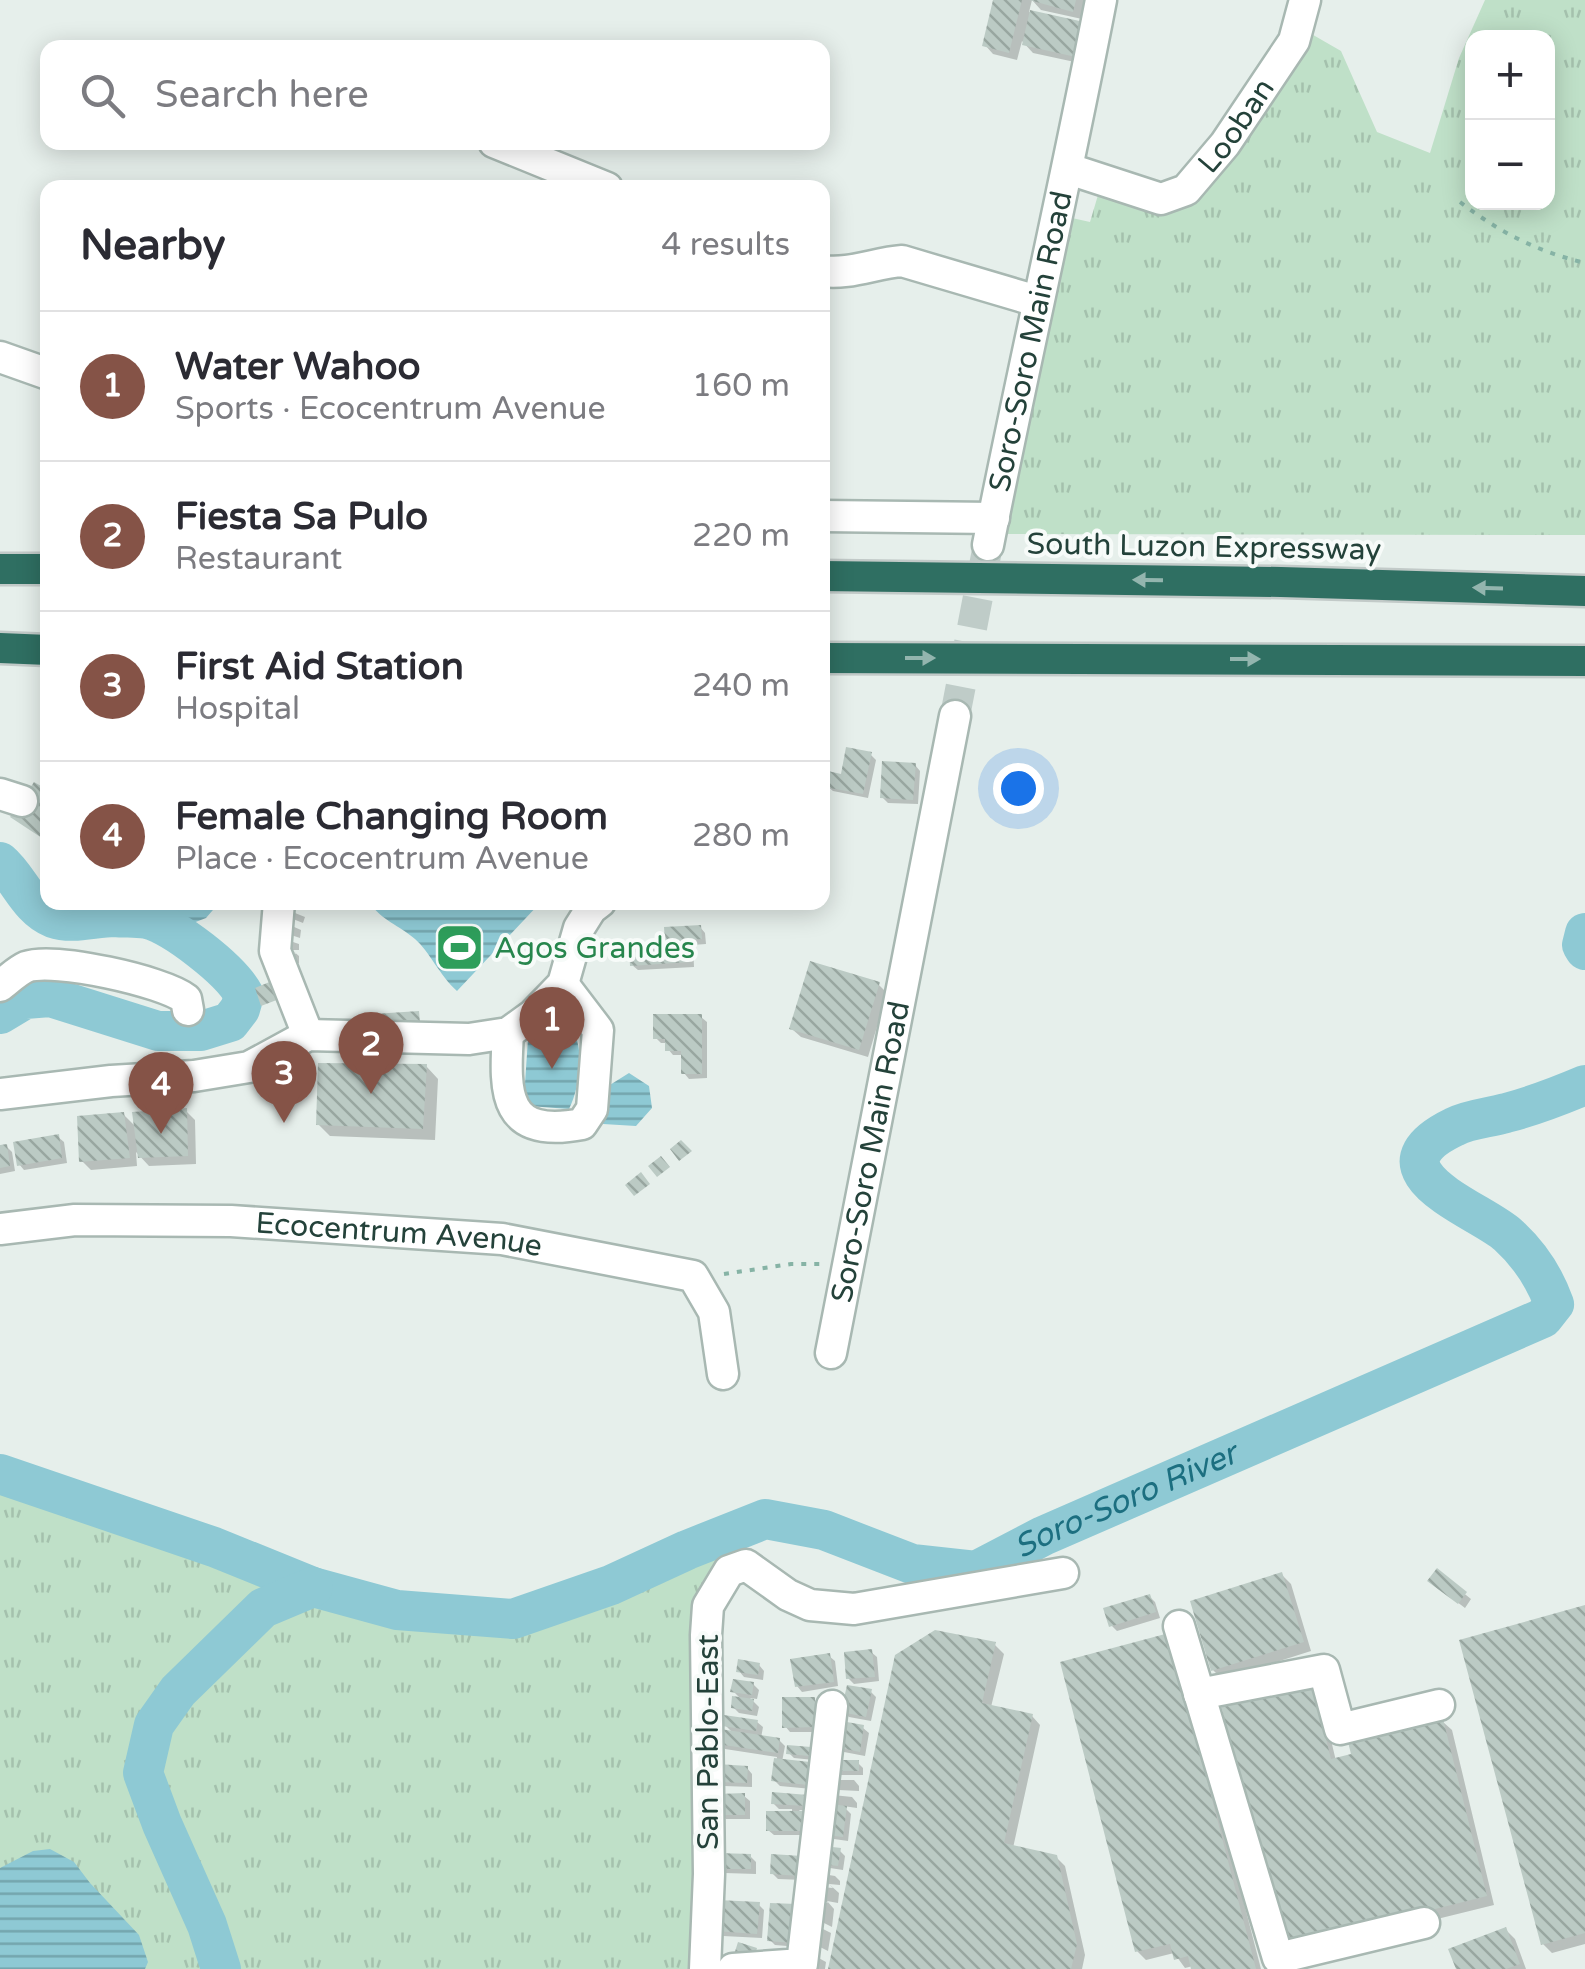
<!DOCTYPE html>
<meta charset="utf-8">
<style>
:root{--surface:#fff;--page:#f2f2f3;--text:#2b2b33;--muted:#7c7c81;--line:#e1e1e2;--accent:#855347}
body{margin:0;font-family:"Varela Round",sans-serif;background:var(--page);color:var(--text)}
.controls{position:absolute;right:30px;top:30px;display:grid;overflow:hidden;border-radius:20px;box-shadow:0 5px 25px #0003}
.controls button{width:90px;height:90px;display:grid;place-items:center;padding:0;border:0;border-bottom:2px solid var(--line);background:var(--surface);color:var(--text);font:50px sans-serif}
.you{position:absolute;left:1018px;top:788px;width:35px;height:35px;margin:-25px;border:8px solid #fff;border-radius:50%;background:#1a73e8;box-shadow:0 0 0 15px #1a73e833}
.badge{display:grid;place-items:center;width:65px;height:65px;border-radius:50%;background:var(--accent);color:#fff;font-size:32px;font-weight:700}
.pin{position:absolute;translate:-50% -82px;filter:drop-shadow(0 2px 5px #0008)}
.pin::after{content:'';position:absolute;top:52px;width:35px;height:30px;background:inherit;clip-path:polygon(0 0,100% 0,50% 100%)}
.list{margin:0;padding:0;list-style:none}
h2{display:flex;justify-content:space-between;align-items:center;height:130px;margin:0;padding:0 40px;font-size:42px}
h2 small{font-size:32px;font-weight:400;color:var(--muted)}
.list li{display:grid;grid-template-columns:65px 1fr auto;gap:30px;align-items:center;box-sizing:border-box;height:150px;padding:0 40px;border-top:2px solid var(--line)}
.list b{display:block;font-size:38px;white-space:nowrap}
.list p{margin:0;font-size:32px;white-space:nowrap;color:var(--muted)}
.list em{font-size:32px;font-style:normal;color:var(--muted)}
.icon{flex:none;width:55px;height:55px;fill:none;stroke:currentColor;stroke-width:2;stroke-linecap:round;stroke-linejoin:round}
.map{position:relative;flex:none;width:1585px;height:1969px;overflow:hidden}
.search{position:absolute;background:var(--surface);box-shadow:0 5px 25px #0003;left:40px;top:40px;width:790px;height:110px;display:flex;align-items:center;gap:25px;box-sizing:border-box;padding:0 35px;border-radius:20px;color:var(--muted);font-size:38px}
.panel{position:absolute;background:var(--surface);box-shadow:0 5px 25px #0003;left:40px;top:180px;width:790px;height:730px;border-radius:20px}
.map>svg:first-child{display:block}
.grass{fill:url(#grass-tufts);fill-rule:evenodd}
.water{fill:url(#water-rules)}
.shadow{fill:#0003}
.lines{fill:none;stroke-linecap:round;stroke-linejoin:round}
.river{stroke:#8ec9d4;stroke-width:40}
.building{fill:url(#building-back-hatch)}
.minor-tunnel{stroke:#bfccc8;stroke-width:30;stroke-dasharray:30 15;stroke-linecap:butt}
.minor-casing{stroke:#a8b8b2;stroke-width:35}
.highway-casing{stroke:#c2cac8;stroke-width:35}
.path{stroke:#86b3a5;stroke-width:4;stroke-dasharray:5 8;stroke-linecap:butt}
.minor{stroke:#fff;stroke-width:30}
.highway{stroke:#2f6f62;stroke-width:30}
.oneway{fill:#93b5ae}
.labels{text-anchor:middle;dominant-baseline:central;stroke-width:8;stroke-linejoin:round;paint-order:stroke}
.street-label{font-size:30px;fill:#24423a;stroke:#f7fbf9}
.leisure-label{font-size:30px;fill:#27864d;stroke:#f7fbf9;text-anchor:start}
.water-label{font-size:32px;font-style:italic;fill:#1c6f80;stroke:#f7fbf9}
</style>
<div class="map">
<svg width="1585" height="1969" viewBox="0 0 1585 1969">
<defs>
<pattern id="grass-tufts" width="24" height="20" patternUnits="userSpaceOnUse" patternTransform="scale(2.5)"><rect width="24" height="20" fill="#bfe0c8"/><path d="M3 7l-1-3M5 7V3M7 7l1-3M15 17l-1-3M17 17v-4M19 17l1-3" fill="none" stroke="#a4c1ad"/></pattern>
<pattern id="water-rules" width="6" height="5" patternUnits="userSpaceOnUse" patternTransform="scale(2.5)"><rect width="6" height="5" fill="#8ec9d4"/><path d="M0 2.5h6" fill="none" stroke="#74a5ad"/></pattern>
<pattern id="building-back-hatch" width="6" height="6" patternUnits="userSpaceOnUse" patternTransform="scale(2.5)"><rect width="6" height="6" fill="#bbcac4"/><path d="M-1 5l2 2M0 0l6 6M5-1l2 2" fill="none" stroke="#98a6a0"/></pattern>
</defs>
<rect width="100%" height="100%" fill="#e6efeb"/>
<path class="grass" d="M1485,0H1585V535L1005,534L1063,216L1090,222L1101,185L1164,203L1308,32L1341,51L1377,132L1430,153L1459,58ZM1472,38H1548V202H1472Z
M0,1474L214,1547L313,1587L397,1610L513,1619L611,1585L687,1550L765,1519L722,1569L696,1969H0Z"/>
<path class="water" d="M168,903V902L219,903L206,918L193,923L165,907Z
M370,903H540L457,991C440,976 429,951 415,939C399,925 382,921 370,903Z
M536,1029L573,1032C585,1050 579,1090 569,1109L529,1106L524,1098L528,1039Z
M629,1073L649,1086L652,1108L636,1126L603,1124L605,1088Z
M50,1849L74,1862L90,1883L139,1935L148,1962L145,1969H0V1868L33,1851Z"/>
<path class="shadow" d="M996,0H1086L1082,19L1041,10L1032,0L1029,12L1082,24L1084,64L1033,53L1022,41L1017,60L993,54L985,45Z
M870,754L876,760L868,798L833,791L827,786Z
M915,765L920,771L918,804L888,803L882,797Z
M297,902H308L306,909L298,907Z
M295,913L305,917L303,923L293,919Z
M292,926L301,930L300,938L291,935Z
M700,927L705,933L706,944L693,945L694,967L638,970L632,965Z
M290,941L299,944V950H292L299,956V963L295,964L303,977L298,978L290,954H296L290,948Z
M878,984L887,993L868,1057L801,1037L792,1029Z
M701,1017L707,1022V1078L689,1079L684,1073L683,1055H673L668,1049V1043H661L656,1038Z
M426,1066L438,1079L435,1140L330,1136L318,1124Z
M186,1111L195,1120L196,1164L149,1166L136,1152L137,1166L91,1170L82,1161L123,1114L136,1127Z
M58,1137L64,1142L67,1163L24,1170L19,1164Z
M6,1146L12,1152L15,1171L0,1174V1148Z
M1437,1572L1471,1599L1465,1608L1436,1586Z
M1282,1575L1291,1584L1311,1651L1222,1679L1213,1670Z
M1149,1596L1155,1602L1160,1618L1117,1631L1111,1625Z
M1585,1608V1944L1552,1953L1543,1944Z
M995,1645L1004,1654L991,1707L1032,1716L1040,1725L1013,1848L1056,1857L1065,1866L1085,1955L1082,1969H830Z
M1177,1645L1261,1969H1194L1193,1966L1185,1968L1174,1953L1146,1960L1137,1951Z
M871,1652L877,1657L879,1681L854,1684L848,1678Z
M829,1656L835,1661L838,1686L802,1692L797,1686Z
M759,1665L764,1671L763,1680L744,1677L739,1671Z
M753,1684L759,1690L757,1699L750,1698L759,1707L757,1716L739,1713L733,1707L742,1700L733,1691Z
M1311,1685L1320,1694L1336,1761L1443,1722L1452,1730L1494,1905L1291,1955Z
M871,1692L876,1697L871,1721L849,1717L844,1712Z
M814,1699L819,1705L820,1732H790L785,1726Z
M757,1722L763,1727L761,1738L779,1740L785,1746L782,1762L809,1765L815,1770L812,1789L780,1786L774,1780L777,1757L725,1749L720,1743L733,1733L725,1725Z
M863,1728L869,1733L865,1756L844,1752L839,1746Z
M809,1749L815,1755L814,1760L794,1758L789,1753Z
M858,1763L863,1768V1775H841L835,1770Z
M747,1768L752,1774V1787L724,1786L719,1781Z
M834,1780H854L859,1786V1791L839,1790Z
M833,1795L852,1797L857,1803V1808L843,1806L851,1814L848,1841L834,1839L829,1834L840,1808L832,1800Z
M744,1796L750,1801V1819H726L720,1814Z
M807,1797L812,1811L799,1810L808,1819V1835H774L768,1830L792,1814V1809H779L773,1803Z
M839,1850L845,1856L843,1870L830,1868L824,1863Z
M750,1856L756,1862V1874L725,1873L719,1868Z
M801,1859L805,1880L778,1879L772,1873Z
M823,1874L835,1876L840,1881V1885L829,1884L839,1893L838,1903L827,1901L834,1909L832,1927L820,1921L822,1903H828L820,1896L821,1887L833,1888L823,1878Z
M759,1905L764,1910L762,1938L723,1936L717,1930Z
M796,1907L799,1947L775,1945L770,1940Z
M819,1927L831,1933L828,1951L816,1945Z
M1506,1930L1515,1939L1526,1969H1458Z
M815,1956L826,1962L825,1969H814Z"/>
<g class="lines">
<g class="river">
<path d="M0,862C19,878 28,908 53,918C74,925 94,917 115,917C125,918 137,917 147,919C174,926 231,970 244,995L240,1009L230,1022L201,1031H158L50,997L25,999L0,1014"/>
<path d="M1585,933L1582,945L1585,950"/>
<path id="s1" d="M0,1474L214,1547L313,1587L397,1610L513,1619L611,1585L687,1550L765,1519L824,1530L912,1564L976,1571L1043,1536L1543,1318L1554,1304C1544,1276 1530,1255 1508,1235C1479,1209 1363,1171 1454,1127C1469,1119 1489,1118 1506,1113C1533,1106 1559,1096 1585,1085"/>
<path d="M221,1969L207,1925L162,1824L143,1773L154,1725L178,1691L263,1608L313,1587"/>
</g>
</g>
<path class="building" d="M993,0H1022L1009,53L982,46Z
M1029,0H1076L1073,12Z
M1030,10L1084,22L1076,57L1022,45Z
M846,747L872,752L863,794L824,787L828,771L841,774Z
M882,761L916,763L913,800L880,798Z
M34,782L48,790V842L10,817Z
M701,925L702,939L688,940L690,962L630,966L629,944L665,942L664,927Z
M810,961L880,982L859,1050L789,1029Z
M279,978L287,996L261,1006L255,988Z
M419,1011L420,1023L359,1026L358,1015Z
M653,1014H702V1074H681V1051H665V1039H653Z
M318,1063L427,1064L423,1129L316,1125Z
M187,1108L188,1156L138,1158L132,1112Z
M124,1112L130,1158L79,1162L77,1116Z
M59,1134L62,1158L17,1166L13,1142Z
M681,1140L692,1151L679,1161L670,1149Z
M7,1144L10,1166L0,1168V1145Z
M661,1156L670,1167L657,1177L648,1166Z
M641,1172L650,1184L634,1196L625,1185Z
M1437,1568L1467,1592L1458,1604L1427,1581Z
M1282,1572L1304,1642L1211,1671L1190,1601Z
M1150,1594L1156,1612L1109,1627L1103,1608Z
M1585,1605V1933L1541,1945L1459,1640Z
M935,1630L996,1642L982,1703L1033,1714L1004,1843L1057,1855L1077,1944L1071,1969H828L895,1655Z
M1169,1633L1256,1969H1191L1188,1956L1174,1960L1170,1944L1135,1952L1060,1662Z
M872,1649L875,1677L846,1679L844,1652Z
M830,1653L834,1682L795,1687L790,1659Z
M738,1659L760,1663L758,1675L736,1672Z
M733,1679L754,1682L752,1695L730,1692Z
M1312,1682L1331,1759L1351,1754L1348,1742L1443,1719L1487,1896L1280,1948L1221,1705Z
M847,1685L872,1689L866,1717L841,1712Z
M732,1696L754,1699L752,1711L731,1708Z
M782,1697H815V1727L782,1728Z
M724,1715L758,1720L756,1731L722,1726Z
M841,1721L864,1725L860,1752L836,1747Z
M720,1729L780,1738L778,1753L717,1744Z
M787,1745L811,1747L810,1756L786,1754Z
M774,1758L810,1762L808,1785L771,1781Z
M833,1760H859V1771H833Z
M717,1764L748,1766L747,1783L716,1782Z
M772,1792L808,1795L807,1806L771,1804Z
M745,1793V1815H718V1794Z
M830,1804L847,1806L843,1837L826,1835Z
M766,1811H804L803,1831H766Z
M824,1846L841,1848L838,1866L822,1864Z
M717,1853L751,1854V1869H717Z
M771,1854L802,1856L801,1876L770,1874Z
M717,1900L760,1902L757,1934L715,1931Z
M770,1903L797,1904L794,1943L767,1941Z
M1506,1927L1520,1964L1506,1969H1456L1448,1949Z
M738,1942L757,1948L752,1967L732,1961Z"/>
<g class="lines">
<path class="minor-tunnel" d="M955,716L988,545"/>
<defs>
<g id="minor">
<path d="M494,142L607,188"/>
<path id="s2" d="M1069,169L1161,199L1186,190L1225,144L1294,41L1305,0"/>
<path d="M822,271C849,275 875,263 902,261L1037,301"/>
<path d="M0,357L48,374"/>
<path d="M822,516L994,518"/>
<path id="s3" d="M988,545C1024,363 1066,182 1101,0"/>
<path d="M0,794L22,801"/>
<path d="M279,902L275,951L308,1035"/>
<path d="M0,986C8,980 17,971 26,967C54,957 163,981 186,999L188,1010"/>
<path d="M508,1033C504,1095 504,1139 582,1124L592,1109L598,1030L563,984"/>
<path d="M0,1094L111,1081L194,1076L249,1067L308,1035L469,1039L508,1033L533,1015L563,984L579,928L591,909L600,902"/>
<path id="s4" d="M0,1229L75,1220L231,1221L502,1239L693,1276L714,1312L723,1374"/>
<path id="s5" d="M831,1353L955,716"/>
<path d="M1179,1626L1278,1958L1424,1923"/>
<path d="M1199,1694L1324,1670L1340,1729L1439,1705"/>
<path d="M705,1969L709,1874L706,1635L708,1606L729,1571L746,1565L788,1595L810,1605L854,1609L1063,1573"/>
<path d="M733,1969L802,1964L832,1706"/>
</g>
<path id="highway" d="M0,569H48
M822,576L1281,582L1585,591
M0,648L48,650
M822,658L1585,661"/>
</defs>
<use href="#minor" class="minor-casing"/>
<use href="#highway" class="highway-casing"/>
<path class="path" d="M1460,202C1499,232 1536,251 1585,263
M724,1274L791,1264H824"/>
<use href="#minor" class="minor"/>
<use href="#highway" class="highway"/>
</g>
<defs><path id="oneway-solid" d="M-6-.8H1V-3.2L6.5 0L1 3.2V.8H-6Z" transform="scale(2.5)"/></defs>
<g class="oneway">
<use href="#oneway-solid" transform="translate(1148 580) rotate(-179)"/>
<use href="#oneway-solid" transform="translate(1488 588) rotate(-178)"/>
<use href="#oneway-solid" transform="translate(920 658)"/>
<use href="#oneway-solid" transform="translate(1245 659)"/>
</g>
<defs>
<symbol id="stadium-square" viewBox="-11 -11 22 22"><rect x="-9" y="-9" width="18" height="18" rx="4" fill="#2e9e5b" stroke="#f7fbf9"/><path d="M0-5a6.5 5 0 1 0 0 10a6.5 5 0 1 0 0-10ZM-3.5-1.8h7v3.6h-7Z" fill="#fff"/></symbol>
</defs>
<g fill-rule="evenodd">
<use href="#stadium-square" x="432" y="920" width="55" height="55"/>
</g>
<g class="labels">
<g class="street-label">
<text stroke="none"><textPath href="#s2" startOffset="205">Looban</textPath></text>
<text stroke="none"><textPath href="#s3" startOffset="208">Soro-Soro Main Road</textPath></text>
<text transform="translate(1204 547) rotate(1)">South Luzon Expressway</text>
<text stroke="none"><textPath href="#s5" startOffset="205">Soro-Soro Main Road</textPath></text>
<text stroke="none"><textPath href="#s4" startOffset="400">Ecocentrum Avenue</textPath></text>
<text transform="translate(708 1742) rotate(-90)">San Pablo-East</text>
</g>
<g class="leisure-label">
<text x="494" y="948">Agos Grandes</text>
</g>
<g class="water-label">
<text stroke="none"><textPath href="#s1" startOffset="1192">Soro-Soro River</textPath></text>
</g>
</g>
</svg>
<div class="controls">
<button>+</button>
<button>−</button>
</div>
<div class="you"></div>
<div class="pin badge" style="left:552px;top:1069px">1</div>
<div class="pin badge" style="left:371px;top:1094px">2</div>
<div class="pin badge" style="left:284px;top:1123px">3</div>
<div class="pin badge" style="left:161px;top:1134px">4</div>
<div class="search"><svg class="icon" aria-label="search" viewBox="0 0 24 24"><circle cx="10" cy="10" r="6"/><path d="M15 15l6 6"/></svg>Search here</div>
<section class="panel">
<h2>Nearby<small>4 results</small></h2>
<ul class="list">
<li><span class="badge">1</span><div><b>Water Wahoo</b><p>Sports · Ecocentrum Avenue</p></div><em>160 m</em></li>
<li><span class="badge">2</span><div><b>Fiesta Sa Pulo</b><p>Restaurant</p></div><em>220 m</em></li>
<li><span class="badge">3</span><div><b>First Aid Station</b><p>Hospital</p></div><em>240 m</em></li>
<li><span class="badge">4</span><div><b>Female Changing Room</b><p>Place · Ecocentrum Avenue</p></div><em>280 m</em></li>
</ul>
</section>
</div>
